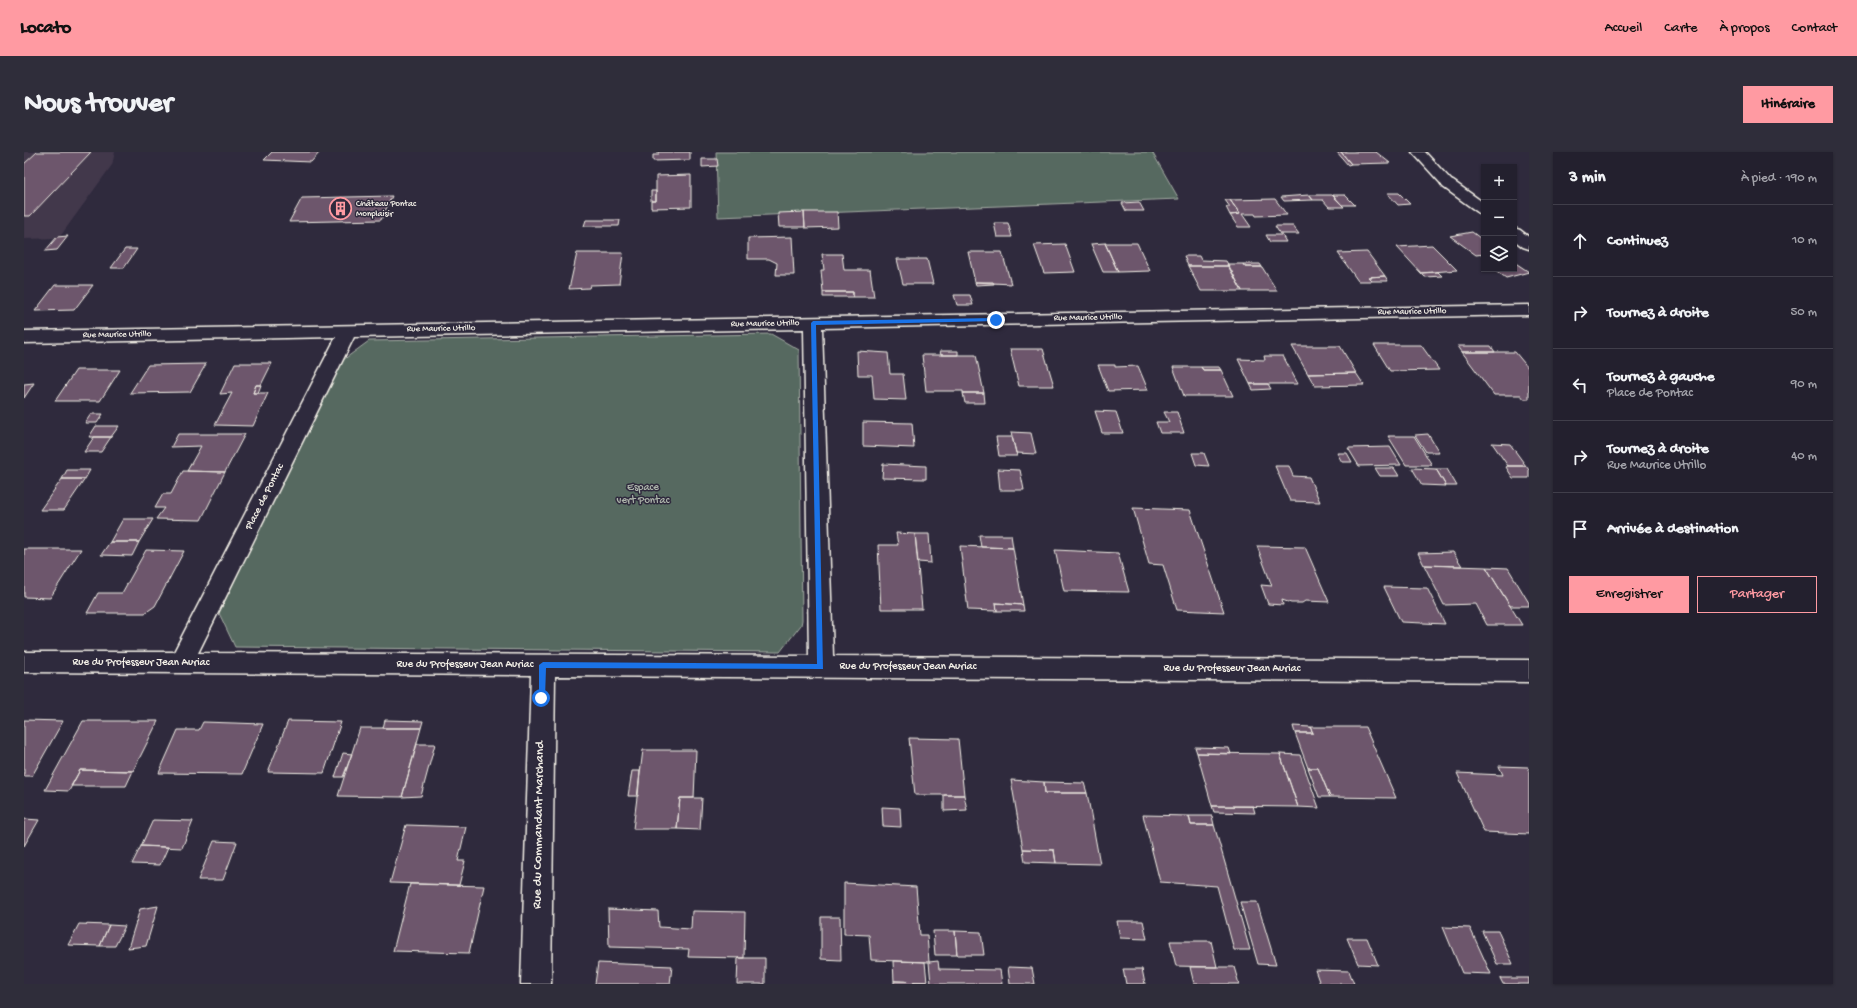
<!DOCTYPE html>
<html lang="fr">
<meta charset="utf-8">
<style>
:root{--surface:#23202e;--page:#2f2d3a;--text:#f1f3f6;--muted:#a3a3aa;--line:#403e4a;--accent:#ff9aa2}
body{margin:0;font-family:"Gochi Hand",sans-serif;background:var(--page);color:var(--text)}
.controls{position:absolute;right:12px;top:12px;display:grid;overflow:hidden;border-radius:0px;box-shadow:0 1px 3px #0004}
.controls button{width:36px;height:36px;display:grid;place-items:center;padding:0;border:0;border-bottom:1px solid var(--line);background:var(--surface);color:var(--text);font:20px sans-serif}
.stop{position:absolute;width:12px;height:12px;margin:-9px;border:3px solid #1a73e8;border-radius:50%;background:#fff}
.stop.end{background:#1a73e8;border-color:#fff;box-shadow:0 1px 4px #0008}
.list{margin:0;padding:0;list-style:none}
h2{display:flex;justify-content:space-between;align-items:center;height:52px;margin:0;padding:0 16px;font-size:17px}
h2 small{font-size:13px;font-weight:400;color:var(--muted)}
.list li{display:grid;grid-template-columns:26px 1fr auto;gap:12px;align-items:center;box-sizing:border-box;height:72px;padding:0 16px;border-top:1px solid var(--line)}
.list b{display:block;font-size:15px;white-space:nowrap}
.list p{margin:0;font-size:13px;white-space:nowrap;color:var(--muted)}
.list em{font-size:13px;font-style:normal;color:var(--muted)}
.actions{display:flex;gap:8px;padding:12px 16px}
.actions a{flex:1;padding:9px 0;border:1px solid var(--accent);border-radius:0px;text-align:center;font-size:14px;color:var(--accent)}
.actions .main{background:var(--accent);color:#111}
.icon{flex:none;width:22px;height:22px;fill:none;stroke:currentColor;stroke-width:2;stroke-linecap:round;stroke-linejoin:round}
.map{position:relative;flex:none;width:1505px;height:832px;overflow:hidden;border-radius:0px}
header{display:flex;align-items:center;gap:24px;box-sizing:border-box;height:56px;padding:0 20px;background:var(--accent);color:#111}
header strong{font-size:19px}
nav{display:flex;gap:22px;margin-inline-start:auto;font-size:14px}
.intro{display:flex;align-items:center;justify-content:space-between;box-sizing:border-box;height:96px;padding:0 24px}
h1{margin:0;font-size:28px}
.button{padding:10px 18px;border-radius:0px;background:var(--accent);color:#111;font-size:14px;font-weight:700}
main{display:flex;gap:24px;padding:0 24px}
aside{flex:1;background:var(--surface);border-radius:0px;box-shadow:0 1px 3px #0004}
.map>svg:first-child{display:block}
.built{fill:#42384b}
.green{fill:#566961;stroke:#a5ada4}
.building{fill:#6d576c;stroke:#f4f1e8}
.lines{fill:none;stroke-linecap:round;stroke-linejoin:round}
.lane-casing{stroke:#f4f1e8;stroke-width:3}
.street-casing{stroke:#f4f1e8;stroke-width:3}
.lane{fill:#2f2a3d;fill-rule:evenodd}
.street{fill:#2f2a3d;fill-rule:evenodd}
.route{fill:#1a73e8}
.labels{text-anchor:middle;dominant-baseline:central;stroke-width:3;stroke-linejoin:round;paint-order:stroke}
.far-poi-label{font-size:9px;fill:#f4f1e8;stroke:#2f2a3d;text-anchor:start}
.far-street-label{font-size:9px;fill:#f4f1e8;stroke:#2f2a3d}
.park-label{font-size:11px;fill:#adb4ab;stroke:#2f2a3d}
.street-label{font-size:11px;fill:#f4f1e8;stroke:#2f2a3d}
.near-street-label{font-size:13px;fill:#f4f1e8;stroke:#2f2a3d}
</style>
<header>
<strong>Locato</strong>
<nav><a>Accueil</a><a>Carte</a><a>À propos</a><a>Contact</a></nav>
</header>
<div class="intro"><h1>Nous trouver</h1><a class="button">Itinéraire</a></div>
<main>
<div class="map">
<svg width="1505" height="832" viewBox="0 0 1505 832">
<rect width="100%" height="100%" fill="#2f2a3d"/>
<filter id="ink" filterUnits="userSpaceOnUse"><feTurbulence type="fractalNoise" baseFrequency=".025" numOctaves="2"/><feDisplacementMap in="SourceGraphic" scale="8" xChannelSelector="R" yChannelSelector="G"/><feConvolveMatrix kernelMatrix="1 2 1 2 8 2 1 2 1" color-interpolation-filters="sRGB"/></filter>
<g filter="url(#ink)">
<path class="built" d="M0,0H91L88,13L35,86L0,87Z"/>
<path class="green" d="M692,0H1128L1155,47L694,65Z
M747,182L775,198L778,468L777,473L756,500L211,495L195,461L315,211L345,189Z"/>
<path class="building" d="M13,0H67L6,64H0V12Z
M248,0H296L287,10L240,8Z
M634,0H666V8L629,9V3H634Z
M1313,0H1317L1327,12L1324,13Z
M1317,0H1352L1366,11L1327,12Z
M678,7H693L694,14L678,15Z
M667,23V55L627,56V49H632V24Z
M627,39H632V49H627Z
M1363,41H1375L1386,52L1374,53Z
M1285,43L1289,48L1260,49L1257,45Z
M1285,43H1308L1320,55H1305L1299,48H1289Z
M1309,43H1321L1331,53H1318Z
M368,44L357,68L265,70L278,46Z
M1251,47L1263,63L1232,64L1231,62H1218L1227,75H1214L1206,63L1216,62L1206,48Z
M1201,48H1206L1216,62L1206,63L1202,55H1206Z
M1115,50L1120,59H1102L1098,51Z
M780,60H813L814,75L781,76Z
M780,60L781,75H755L754,61Z
M562,68H596L595,74H560Z
M970,71H984L988,85H973Z
M1251,74H1269L1275,82H1256Z
M1448,80L1460,89V102L1452,103L1426,84Z
M1242,83H1258L1262,90H1246Z
M44,84L33,98L21,99L33,85Z
M768,85L770,123H752L753,111L745,107H724V86Z
M1081,91H1113L1126,119L1094,120Z
M1081,91L1094,120H1079L1067,92Z
M1041,92L1051,120L1020,121L1010,93Z
M1408,93L1433,118L1397,121L1373,95Z
M101,97H113L100,116H87Z
M944,100H978L987,132L951,130Z
M1343,100L1361,124L1344,125L1348,129H1334L1314,101Z
M553,101H599L595,132L566,133L565,136L545,137Z
M798,102H818L820,118H846L850,145H829V140H799L797,118H800Z
M1160,104H1175L1177,108L1202,109L1205,114H1164Z
M873,107H903L909,132H879Z
M1490,110L1505,120L1482,126L1470,117H1490Z
M1203,112H1219L1221,115H1238L1253,139H1218Z
M1219,112H1236L1238,115H1221Z
M1164,114H1205L1218,139H1177Z
M1414,120L1418,124L1401,125L1397,121Z
M1361,124L1364,129H1348L1344,125Z
M951,130H969L970,132L952,133Z
M31,133H69L50,158L11,159Z
M799,140H829V145H799Z
M930,143H946L949,153H933Z
M1350,193H1397L1415,218L1366,219Z
M1268,194H1316L1332,221L1284,222Z
M1434,194H1467L1471,200H1438Z
M986,197H1019L1030,234H995Z
M833,199L864,201L866,222H879L882,248L850,247L848,223H834Z
M916,199H934V203H917Z
M1438,200H1491L1505,217V247H1500L1497,243H1470Z
M898,203H952L960,241H939V239H902Z
M1240,204H1259L1274,232H1226L1214,207L1241,208Z
M211,211H248L237,233H232L229,241H244L229,274L191,273L208,241L196,242Z
M182,212L166,240L106,241L124,213Z
M1074,213H1091V215L1114,214L1124,238L1084,239Z
M1149,215H1177L1179,218H1197L1209,244H1160Z
M1177,215H1195L1197,218H1179Z
M52,218H96L76,249H31Z
M1332,221L1340,233L1291,234L1284,222Z
M10,231L0,246V232Z
M1226,232H1244L1247,237L1229,238Z
M232,233H237L234,241H229Z
M939,241H960L961,251H941Z
M1071,259L1092,260L1099,281H1078Z
M1140,260H1153L1160,281H1136L1132,270H1145Z
M67,262H79L73,271H61Z
M839,270L888,271L890,296L839,294Z
M72,274H95L87,285H65Z
M987,280L1007,281L1012,302L992,301Z
M154,282H221L201,320L163,319L177,294L147,295Z
M1404,282L1415,300H1402L1391,283Z
M1364,284H1390L1408,313H1382Z
M70,285H87L77,300H60Z
M972,285H988L993,304H975Z
M1468,291L1486,292L1502,314H1484Z
M1366,295L1377,313L1335,314L1324,296Z
M1168,301H1180L1185,314L1172,313Z
M1313,301H1323L1328,310H1318Z
M859,312L902,314V327L858,326Z
M1251,314H1265L1269,324L1285,325L1296,350L1266,349Z
M1484,314H1502L1505,318V326H1489L1482,315Z
M1351,316H1370L1375,324H1356Z
M1388,316L1412,317L1422,334L1398,333Z
M974,317L996,318L1000,338H976Z
M1412,317H1423L1433,334H1422Z
M43,318H66L61,327H38Z
M159,319L201,320L177,368L132,367L140,356H131L139,342H147Z
M38,327H61L40,358H16Z
M1109,356L1166,358L1200,460L1153,458L1139,413L1125,412Z
M99,367H129L115,390H86Z
M872,381L891,382L898,457H857L854,393H874Z
M891,382H905L907,411L894,410Z
M955,383H987L989,396L957,395Z
M86,390H115L108,404L77,403Z
M936,394L989,396L999,453L972,451L973,459L944,458Z
M1233,394L1281,395L1305,450L1281,449L1278,451H1267L1258,448L1259,453L1244,452L1237,433L1248,434Z
M0,397H57L26,446L0,445Z
M122,398L160,399L131,454L121,461H63L74,441H98Z
M1031,398L1094,401L1105,440L1040,439Z
M1429,400L1438,414L1400,413L1394,401Z
M1400,413L1462,415L1498,473H1463L1452,452L1420,453Z
M1462,415L1484,416L1505,451V454H1486Z
M1360,435L1403,436L1421,472L1377,470Z
M972,451L999,453L1000,459H973Z
M0,568L39,569L8,624H0Z
M361,568L399,569L397,576H359Z
M59,569H134L109,619L56,618L45,639L21,638Z
M264,569L317,570L300,621L244,620Z
M179,570L239,572L218,622L135,621L154,578H175Z
M1269,574L1286,575L1289,581H1271Z
M1286,575H1341L1372,646L1306,645L1294,616H1284L1271,581H1289Z
M336,576H397L378,645L314,644Z
M885,586L934,587L940,643H891Z
M393,592H411L397,644L378,645Z
M1171,595L1205,596L1207,602L1173,601Z
M619,598H672L670,646H656L653,677H609Z
M319,601L328,602L319,625H311Z
M1173,601L1256,602L1274,655L1188,654Z
M1256,602L1276,603L1295,656L1274,655Z
M1475,614L1504,615L1505,617V682L1460,680L1433,621L1479,623Z
M1284,616H1294L1306,645H1295Z
M56,618L109,619L102,634H47Z
M608,619H616L614,644H604Z
M987,628L1020,630L1021,641H1063L1076,712L1032,711L1030,698L999,697Z
M1020,630L1060,631L1063,641H1021Z
M920,643H940L943,658L920,659Z
M656,646H678L676,678L653,677Z
M1188,654H1229L1231,661L1190,660Z
M858,655L876,656L877,675L859,674Z
M1119,663L1165,664L1167,673H1190L1226,798H1210L1193,734L1136,730Z
M1165,664H1188L1190,673H1167Z
M1,667L15,668L0,694V669Z
M129,668L169,669L158,696L117,694Z
M382,673L442,675L434,709H441L435,733L366,731Z
M190,689L213,690L199,728H174Z
M117,694L144,695L136,713L108,712Z
M999,697L1030,698L1032,711L1001,710Z
M820,731L892,735L896,783H903L905,810L847,808L845,783L820,782Z
M386,732L460,734L445,801L369,799Z
M1216,750H1233L1252,813L1234,812Z
M134,754L122,794L104,796L116,757Z
M584,757L634,759L635,775L667,777L668,759L721,760L720,806L664,805L665,797L585,795Z
M797,765H816L817,808L797,807Z
M1093,769H1119L1123,787L1096,786Z
M55,772L85,773L76,794L44,793Z
M85,773L101,774L91,794H76Z
M1419,775L1446,776L1467,822L1438,821Z
M909,779H931L933,803H911Z
M931,779L957,780L960,803H933Z
M1458,779H1474L1489,812H1473Z
M1323,786H1343L1354,813L1334,812Z
M1146,789H1187L1193,815L1152,814Z
M714,806H741V832H713Z
M869,809L901,810L903,830L870,829Z
M914,809L915,817L976,818L978,832H907L905,810Z
M574,811L648,814L646,832H571Z
M984,815L1008,816L1011,832H986Z
M1166,815H1210L1215,832H1170Z
M1099,817H1118L1121,832H1102Z
M1291,818L1325,819L1330,832H1296Z
M1476,826H1505V832H1479Z
M870,829L903,830V832H870Z"/>
<g class="lines">
<defs>
<path id="lane" d="M1388,0H1401L1428,29L1430,32L1428,35H1420Z"/>
<path id="street" d="M1424,28L1429,29L1460,51V63L1455,61L1419,35L1417,32L1419,29Z
M1490,76L1496,78L1505,85V97L1499,95L1490,88Z
M1505,153V163L798,176L809,504L1505,508V530L531,524L527,832H497L507,523L0,520V500H150L312,185L0,191V179ZM780,177L785,504L174,501L330,185Z"/>
</defs>
<use href="#lane" class="lane-casing"/>
<use href="#street" class="street-casing"/>
<use href="#lane" class="lane"/>
<use href="#street" class="street"/>
</g>
</g>
<path class="route" d="M972,166L974,169L792,173L799,517L522,516L521,546L520,548H515V513L519,510L793,512L787,171L789,169Z"/>
<defs>
<symbol id="building-ring" viewBox="-11 -11 22 22"><circle r="9.5" fill="#2f2a3d" stroke="#ff9aa2" stroke-width="1.5"/><path d="M-4-6H4V6H1V3H-1V6H-4ZM-2.5-4.3h1.7v1.8h-1.7ZM.8-4.3h1.7v1.8H.8ZM-2.5-1h1.7V.8h-1.7ZM.8-1h1.7V.8H.8Z" fill="#ff9aa2"/></symbol>
</defs>
<g fill-rule="evenodd">
<use href="#building-ring" x="304" y="44" width="25" height="25"/>
</g>
<g class="labels">
<g class="far-poi-label">
<text x="332" y="52">Château Pontac<tspan x="332" dy="10">Monplaisir</tspan></text>
</g>
<g class="far-street-label">
<text transform="translate(1388 160) rotate(-1)">Rue Maurice Utrillo</text>
<text transform="translate(1064 166) rotate(-1)">Rue Maurice Utrillo</text>
<text transform="translate(741 172) rotate(-1)">Rue Maurice Utrillo</text>
<text transform="translate(417 177) rotate(-1)">Rue Maurice Utrillo</text>
<text transform="translate(93 183) rotate(-1)">Rue Maurice Utrillo</text>
</g>
<g class="park-label">
<text x="619" y="336">Espace<tspan x="619" dy="13">vert Pontac</tspan></text>
</g>
<g class="street-label">
<text transform="translate(241 345) rotate(-63)">Place de Pontac</text>
<text x="117" y="511">Rue du Professeur Jean Auriac</text>
<text x="441" y="513">Rue du Professeur Jean Auriac</text>
<text x="884" y="515">Rue du Professeur Jean Auriac</text>
<text x="1208" y="517">Rue du Professeur Jean Auriac</text>
</g>
<g class="near-street-label">
<text transform="translate(515 673) rotate(-89)">Rue du Commandant Marchand</text>
</g>
</g>
</svg>
<div class="controls">
<button>+</button>
<button>−</button>
<button><svg class="icon" aria-label="layers" viewBox="0 0 24 24"><path d="M12 4l9 5-9 5-9-5zM3 14l9 5 9-5"/></svg></button>
</div>
<div class="stop" style="left:517px;top:546px"></div>
<div class="stop end" style="left:972px;top:168px"></div>
</div>
<aside>
<h2>3 min<small>À pied · 190 m</small></h2>
<ul class="list">
<li><svg class="icon" aria-label="ahead" viewBox="0 0 24 24"><path d="M12 20V5M6 11l6-6 6 6"/></svg><div><b>Continuez</b></div><em>10 m</em></li>
<li><svg class="icon" aria-label="right" viewBox="0 0 24 24"><path d="M7 20v-9h11M14 6l5 5-5 5"/></svg><div><b>Tournez à droite</b></div><em>50 m</em></li>
<li><svg class="icon" aria-label="left" viewBox="0 0 24 24"><path d="M17 20v-9H6M10 6l-5 5 5 5"/></svg><div><b>Tournez à gauche</b><p>Place de Pontac</p></div><em>90 m</em></li>
<li><svg class="icon" aria-label="right" viewBox="0 0 24 24"><path d="M7 20v-9h11M14 6l5 5-5 5"/></svg><div><b>Tournez à droite</b><p>Rue Maurice Utrillo</p></div><em>40 m</em></li>
<li><svg class="icon" aria-label="arrive" viewBox="0 0 24 24"><path d="M6 21V4h12l-3 4 3 4H6"/></svg><div><b>Arrivée à destination</b></div></li>
</ul>
<div class="actions"><a class="main">Enregistrer</a><a>Partager</a></div>
</aside>
</main>
